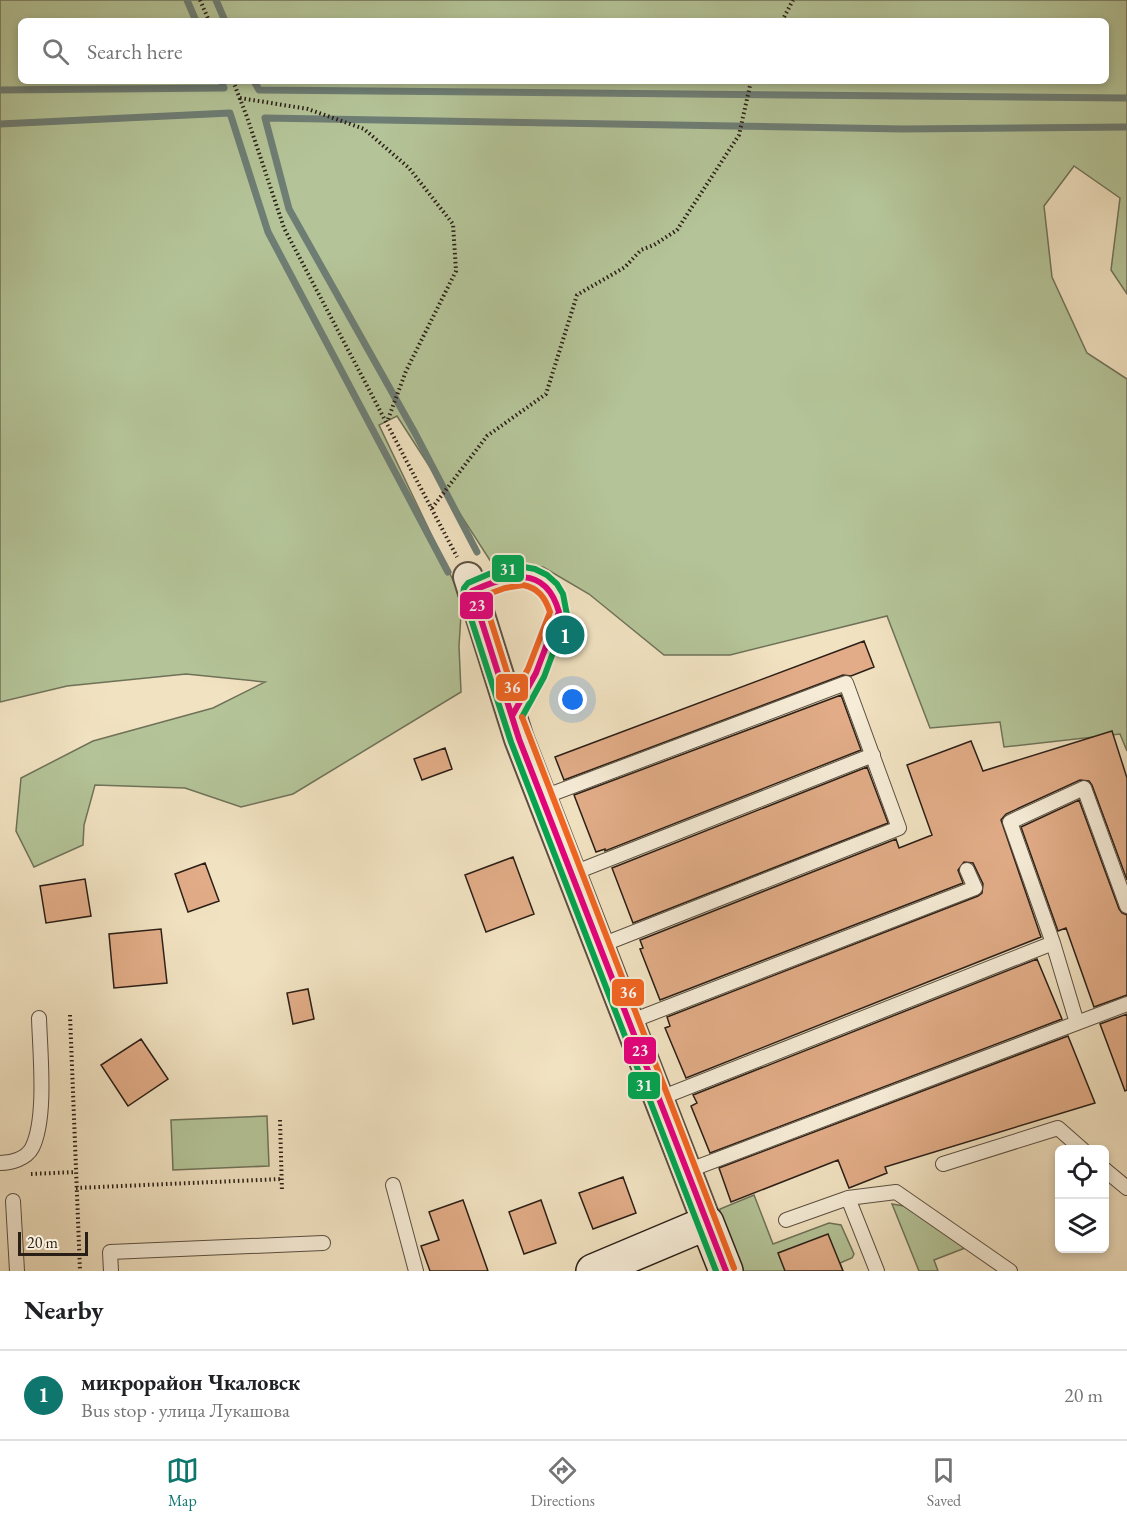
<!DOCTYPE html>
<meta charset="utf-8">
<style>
:root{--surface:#fff;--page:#f2f2f2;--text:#202124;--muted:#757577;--line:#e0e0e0;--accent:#0f766e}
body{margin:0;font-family:"EB Garamond",serif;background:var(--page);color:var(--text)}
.controls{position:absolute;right:18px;bottom:18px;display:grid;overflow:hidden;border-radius:9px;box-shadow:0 3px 9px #0003}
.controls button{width:54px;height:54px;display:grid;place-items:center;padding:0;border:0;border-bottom:2px solid var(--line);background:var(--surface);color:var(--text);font:30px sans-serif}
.scale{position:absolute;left:18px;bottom:15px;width:70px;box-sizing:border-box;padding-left:6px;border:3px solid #2a1f17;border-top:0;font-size:16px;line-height:21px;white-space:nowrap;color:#2a1f17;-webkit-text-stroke:4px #f6ecd7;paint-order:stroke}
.you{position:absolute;left:573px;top:700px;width:21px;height:21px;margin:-15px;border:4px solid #fff;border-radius:50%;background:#1a73e8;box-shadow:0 0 0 9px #1a73e833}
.badge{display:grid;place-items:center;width:39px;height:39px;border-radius:50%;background:var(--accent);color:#fff;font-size:20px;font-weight:700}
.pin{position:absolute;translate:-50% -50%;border:3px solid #fff;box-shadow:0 2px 6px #0006}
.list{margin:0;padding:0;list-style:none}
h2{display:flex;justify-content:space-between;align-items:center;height:78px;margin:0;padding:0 24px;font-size:26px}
h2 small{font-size:20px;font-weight:400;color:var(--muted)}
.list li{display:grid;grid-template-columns:39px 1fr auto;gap:18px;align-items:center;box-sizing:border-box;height:90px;padding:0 24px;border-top:2px solid var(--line)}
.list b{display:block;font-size:22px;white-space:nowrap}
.list p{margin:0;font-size:20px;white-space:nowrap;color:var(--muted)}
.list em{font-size:20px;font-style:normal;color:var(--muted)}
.icon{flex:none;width:33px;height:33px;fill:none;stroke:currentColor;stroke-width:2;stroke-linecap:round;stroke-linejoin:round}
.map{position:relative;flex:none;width:1127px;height:1271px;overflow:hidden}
.search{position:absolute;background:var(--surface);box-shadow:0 3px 9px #0003;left:18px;right:18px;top:18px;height:66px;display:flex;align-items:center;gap:15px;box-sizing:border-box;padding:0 21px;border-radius:9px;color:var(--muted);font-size:22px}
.sheet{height:168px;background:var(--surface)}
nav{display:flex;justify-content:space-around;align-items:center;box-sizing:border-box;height:84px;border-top:2px solid var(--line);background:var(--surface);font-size:16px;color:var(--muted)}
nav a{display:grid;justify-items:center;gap:3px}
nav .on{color:var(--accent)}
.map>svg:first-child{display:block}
.green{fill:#b4c498;stroke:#6f7258;stroke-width:1.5;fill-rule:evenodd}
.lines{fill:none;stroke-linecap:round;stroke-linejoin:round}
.stream{stroke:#6e7e75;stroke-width:7}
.building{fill:#e1ac87;stroke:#2a1f17;stroke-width:1.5}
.lane-casing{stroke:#5c5042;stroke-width:16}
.street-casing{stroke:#5c5042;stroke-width:32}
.secondary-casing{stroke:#2a1f17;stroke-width:36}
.path{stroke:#2a1f17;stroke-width:4;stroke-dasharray:1.5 3;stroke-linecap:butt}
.lane{stroke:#f6ecd7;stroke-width:14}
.street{stroke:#f6ecd7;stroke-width:28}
.secondary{stroke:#f6ecd7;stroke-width:33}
.bus-1-casing{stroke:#f6ecd7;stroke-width:10}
.bus-2-casing{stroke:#f6ecd7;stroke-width:10}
.bus-3-casing{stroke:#f6ecd7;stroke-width:10}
.bus-1{stroke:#e5007d;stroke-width:6}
.bus-2{stroke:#00a651;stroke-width:6}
.bus-3{stroke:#f26522;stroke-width:6}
.line-badge{stroke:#f6ecd7;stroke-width:2}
.badge-label{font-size:16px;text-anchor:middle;font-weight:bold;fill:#fff}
</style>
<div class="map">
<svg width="1127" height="1271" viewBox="0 0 1127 1271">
<rect width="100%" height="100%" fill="#f1e2c1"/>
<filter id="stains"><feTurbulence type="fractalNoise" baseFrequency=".00333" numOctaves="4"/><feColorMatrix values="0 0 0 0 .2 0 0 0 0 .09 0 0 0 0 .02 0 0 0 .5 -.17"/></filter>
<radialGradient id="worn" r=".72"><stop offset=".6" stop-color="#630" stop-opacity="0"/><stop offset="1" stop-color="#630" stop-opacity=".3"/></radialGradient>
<path class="green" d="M0,0H1127V294L1111,270L1120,198L1074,166L1044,206L1052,277L1087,353L1127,379V751L1120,734L1004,747L1000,722L930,728L887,616L730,655H664L589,594L543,567L493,565L397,416L379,425L462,599L459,646L461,692L293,794L241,807L185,788L95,785L84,825L83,845L34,867L16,831L21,778L93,741L213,708L265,682L186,674L67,686L0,702ZM21,21H1106V81H21Z
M267,1116L269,1166L173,1170L171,1120Z
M754,1195L773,1244L829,1223L841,1225L854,1254L852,1258L840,1263L843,1271H740L719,1223L720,1209Z
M892,1204L904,1206L912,1211L965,1248L934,1260L938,1271H919Z"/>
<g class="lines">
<path class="stream" d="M187,0L196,21
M216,0L225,21
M254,81L259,90L1127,98
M0,90L224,88L221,81
M0,124L230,113L268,232L448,572
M477,552L415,433L289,209L265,118L904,129L1127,127"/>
</g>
<path class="building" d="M864,641L874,667L851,676L843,675L564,780L555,757Z
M841,695L861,750L605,851V849L596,852L574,795Z
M1112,731L1127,778V880L1092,785L1089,781L1080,780L1006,814L1001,820L1041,937L686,1078L665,1028L670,1026L667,1017L978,896L982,893L983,884L973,863L964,862L958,870L963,883L660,1000L640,949L643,948L640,940L896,839L899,848L932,835L907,765L971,741L983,771Z
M445,748L452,769L422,780L414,759Z
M867,767L888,823L633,923L612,868Z
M1079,800L1119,909L1122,913L1127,915V995L1094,1007L1066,928L1058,931L1021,827Z
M513,857L534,914L486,932L465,875Z
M205,863L219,901L188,912L175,874Z
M85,879L91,916L46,923L40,886Z
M161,929L167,983L114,988L109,934Z
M1037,959L1062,1019L710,1153L691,1106L697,1103L693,1095Z
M308,989L314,1019L293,1024L287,993Z
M1127,1014V1090L1125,1091L1100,1024Z
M1068,1036L1095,1103L885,1167L887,1173L849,1188L838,1160L731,1202L719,1168Z
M141,1039L168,1079L128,1106L101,1065Z
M623,1177L636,1213L593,1229L579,1193Z
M463,1200L488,1271H430L421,1246L439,1240L429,1212Z
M541,1200L556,1243L524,1254L509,1212Z
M828,1234L843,1271H785L778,1253Z"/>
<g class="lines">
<defs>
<path id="lane" d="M472,591C497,580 530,565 550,590C555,596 557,605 559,612L536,673L512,715
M541,798L846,683L899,828L599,946
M571,874L873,755
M629,1022L975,888L967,870
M1077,1023L1053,943L1010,822L1084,788L1127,906
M658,1099L1053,943
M0,1163C11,1163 26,1159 32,1148C47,1119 40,1052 39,1018
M943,1164L1058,1128L1083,1150
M1104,1169L1127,1188
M687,1171L1127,1004
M393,1185L416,1271
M848,1198L896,1192L1010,1271
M13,1201L17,1271
M786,1220L848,1198L877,1271
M111,1271L110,1252L323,1243"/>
<path id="street" d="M468,577L519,739L707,1223"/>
<path id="secondary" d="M593,1271L707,1223L726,1271"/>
</defs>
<use href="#lane" class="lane-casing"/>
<use href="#street" class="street-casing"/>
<use href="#secondary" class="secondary-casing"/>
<path class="path" d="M200,0L209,21
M782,21L793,0
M233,81L247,117L284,228L457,557
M240,98L308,109L364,129L409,168L453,224L456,271L406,371L387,422
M432,508L487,436L546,394L577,295L625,267L641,250L654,245L677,230L739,135L751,81
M70,1015L80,1271
M280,1120L282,1192
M31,1174L76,1172
M76,1188L282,1179"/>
<use href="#lane" class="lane"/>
<use href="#street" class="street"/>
<use href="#secondary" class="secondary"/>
<defs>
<path id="bus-1" d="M512,716L536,673L559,612C545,563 508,575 472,591L519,739L726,1271"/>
<path id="bus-2" d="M522,717L544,677L567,615L563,594L557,584L547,575L535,569L524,567L511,568L489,574L468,583L464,588L463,594L511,742L716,1271"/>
<path id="bus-3" d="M523,585C538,588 545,597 550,612L528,669L514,694L483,596L505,588Z
M522,717L734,1268"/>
</defs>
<use href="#bus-1" class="bus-1-casing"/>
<use href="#bus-2" class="bus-2-casing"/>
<use href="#bus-3" class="bus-3-casing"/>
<use href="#bus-1" class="bus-1"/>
<use href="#bus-2" class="bus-2"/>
<use href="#bus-3" class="bus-3"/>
</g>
<g class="line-badge">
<rect x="491" y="554" width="34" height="29" rx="6" fill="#00a651"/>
<rect x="459" y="591" width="35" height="29" rx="6" fill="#e5007d"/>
<rect x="495" y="673" width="34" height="29" rx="6" fill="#f26522"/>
<rect x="611" y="978" width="34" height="29" rx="6" fill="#f26522"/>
<rect x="623" y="1036" width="34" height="29" rx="6" fill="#e5007d"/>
<rect x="627" y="1071" width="34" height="29" rx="6" fill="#00a651"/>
</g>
<g class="badge-label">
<text x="508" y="575">31</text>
<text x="477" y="611">23</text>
<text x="512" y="693">36</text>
<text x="628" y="998">36</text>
<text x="640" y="1056">23</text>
<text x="644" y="1091">31</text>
</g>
<rect width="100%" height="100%" filter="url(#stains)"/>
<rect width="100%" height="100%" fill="url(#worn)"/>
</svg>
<div class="controls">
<button><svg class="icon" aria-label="locate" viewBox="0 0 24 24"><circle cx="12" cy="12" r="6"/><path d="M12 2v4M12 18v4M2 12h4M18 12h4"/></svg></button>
<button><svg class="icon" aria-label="layers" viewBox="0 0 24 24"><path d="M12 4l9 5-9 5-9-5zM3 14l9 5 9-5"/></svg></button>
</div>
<div class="scale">20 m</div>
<div class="you"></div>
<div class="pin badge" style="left:565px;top:635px">1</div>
<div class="search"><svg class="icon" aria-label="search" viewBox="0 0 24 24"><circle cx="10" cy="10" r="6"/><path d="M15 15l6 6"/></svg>Search here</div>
</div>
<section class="sheet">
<h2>Nearby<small></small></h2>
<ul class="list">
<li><span class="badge">1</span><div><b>микрорайон Чкаловск</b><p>Bus stop · улица Лукашова</p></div><em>20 m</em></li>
</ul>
</section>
<nav>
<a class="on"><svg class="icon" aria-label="map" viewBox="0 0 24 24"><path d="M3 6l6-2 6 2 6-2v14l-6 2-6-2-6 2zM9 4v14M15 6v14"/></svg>Map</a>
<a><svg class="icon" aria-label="directions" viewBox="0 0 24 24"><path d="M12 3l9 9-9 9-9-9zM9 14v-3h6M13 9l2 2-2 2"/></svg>Directions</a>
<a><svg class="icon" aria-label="saved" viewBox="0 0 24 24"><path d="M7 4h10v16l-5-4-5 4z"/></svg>Saved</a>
</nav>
